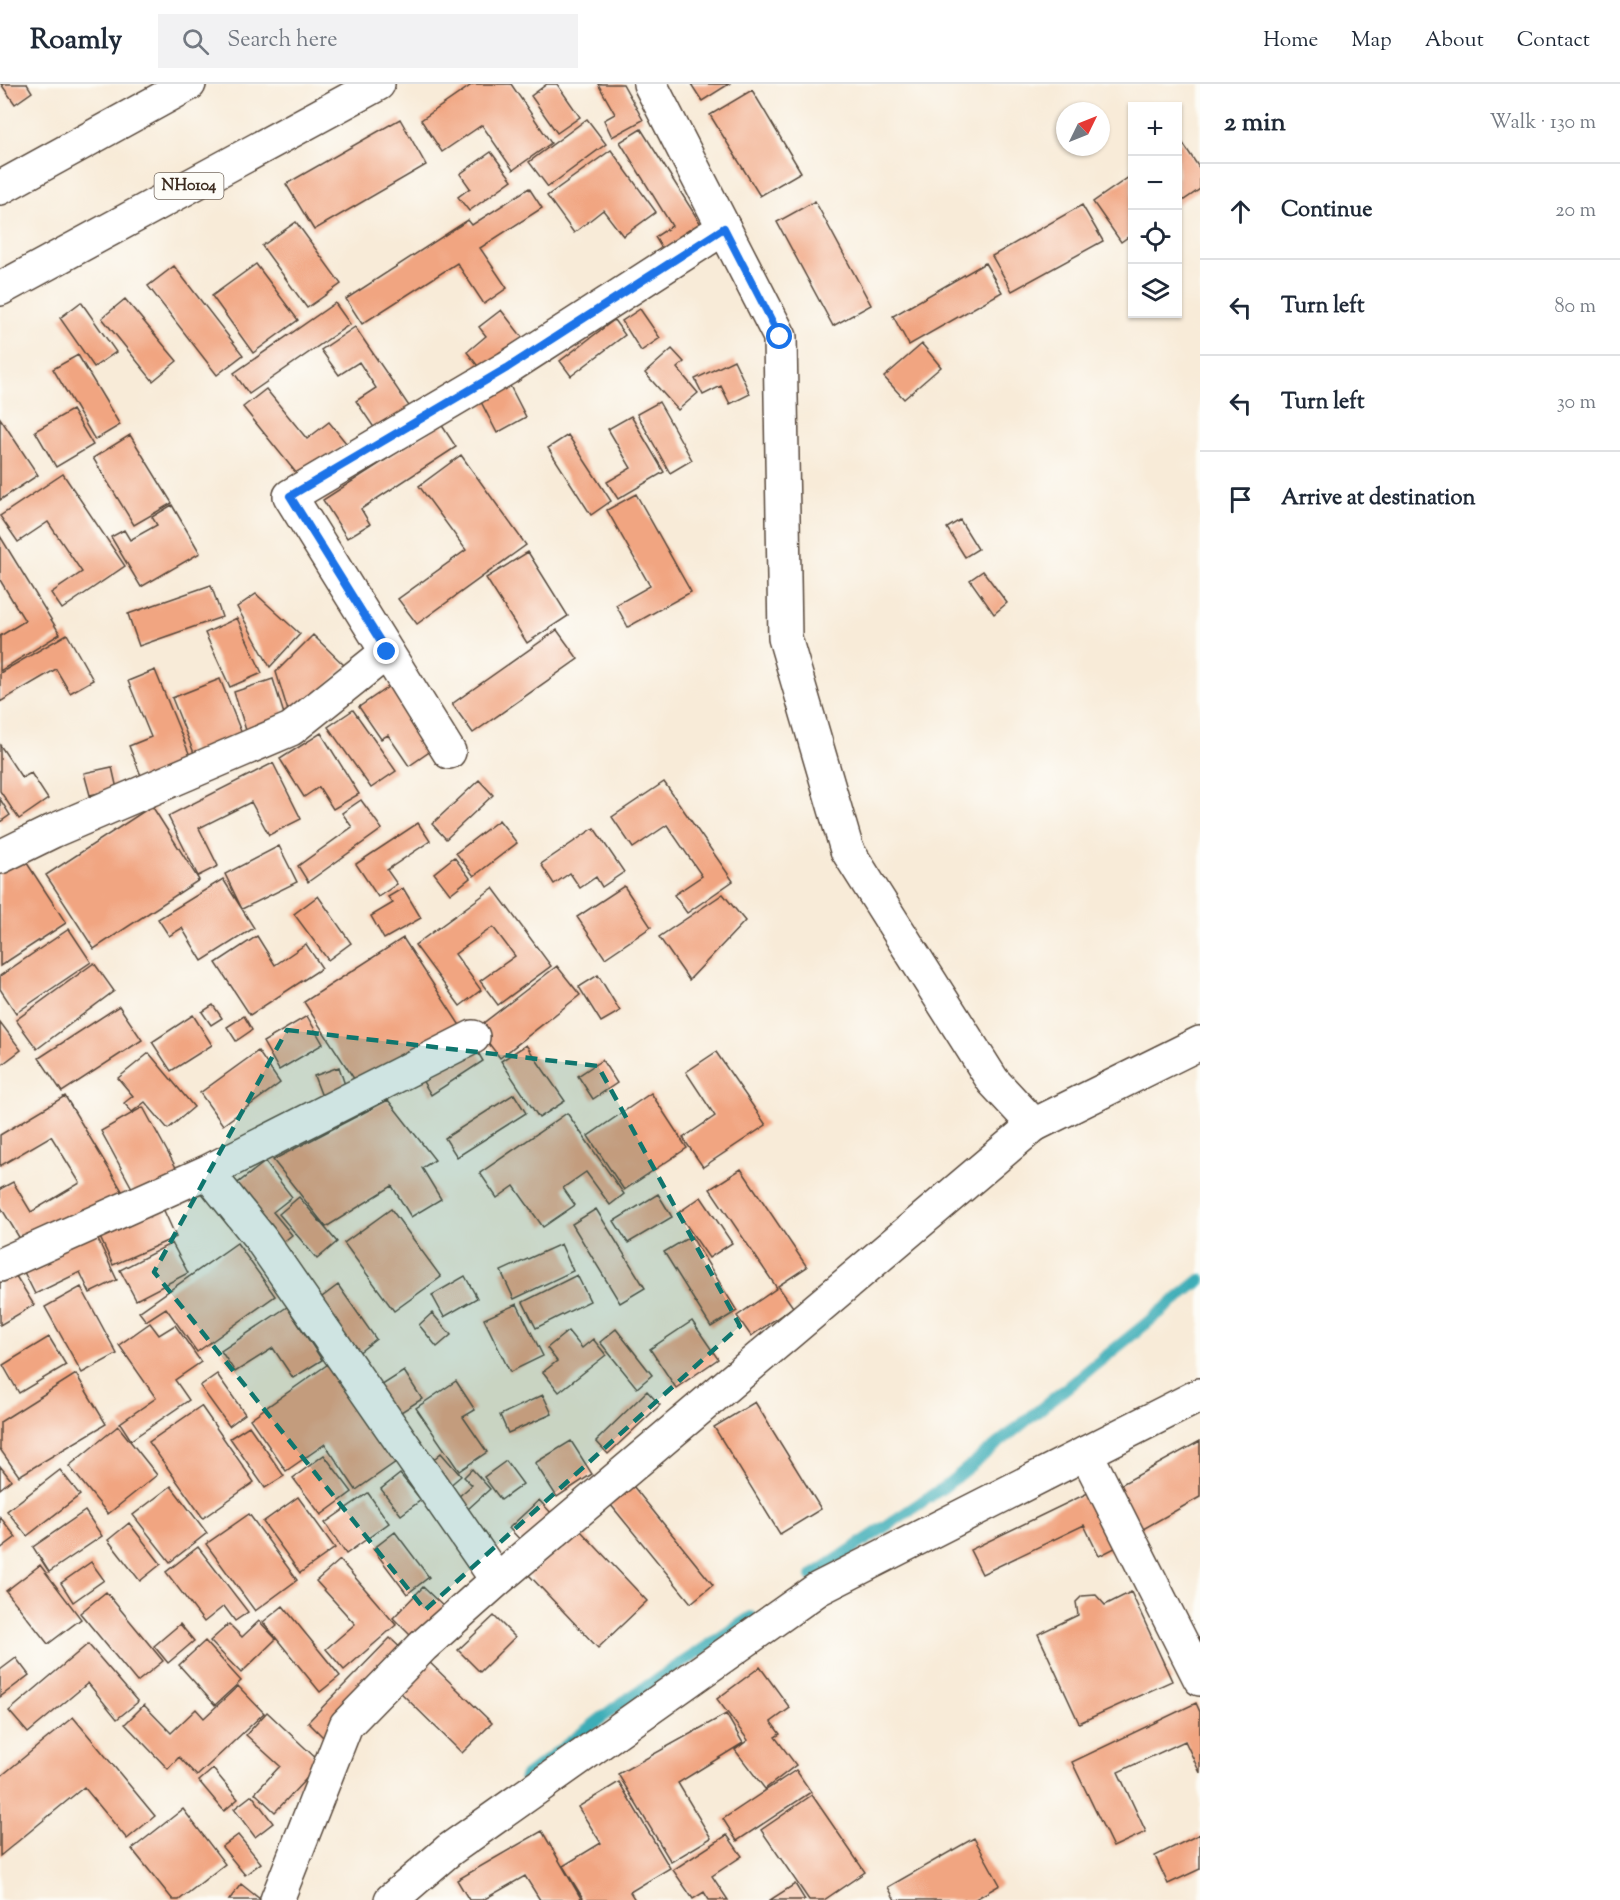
<!DOCTYPE html>
<meta charset="utf-8">
<style>
:root{--surface:#fff;--page:#f2f2f3;--text:#1f2937;--muted:#747a83;--line:#e0e1e3}
body{margin:0;font-family:"Sorts Mill Goudy",serif;background:var(--page);color:var(--text)}
.controls{position:absolute;right:18px;top:18px;display:grid;overflow:hidden;border-radius:0px;box-shadow:0 2px 4px #0004}
.controls button{width:54px;height:54px;display:grid;place-items:center;padding:0;border:0;border-bottom:2px solid var(--line);background:var(--surface);color:var(--text);font:30px sans-serif}
.compass{position:absolute;left:1056px;top:18px;width:54px;height:54px;border-radius:50%;background:var(--surface);box-shadow:0 2px 4px #0004;rotate:47deg}
.stop{position:absolute;width:18px;height:18px;margin:-14px;border:4px solid #1a73e8;border-radius:50%;background:#fff}
.stop.end{background:#1a73e8;border-color:#fff;box-shadow:0 2px 6px #0008}
.list{margin:0;padding:0;list-style:none}
h2{display:flex;justify-content:space-between;align-items:center;height:78px;margin:0;padding:0 24px;font-size:26px}
h2 small{font-size:20px;font-weight:400;color:var(--muted)}
.list li{display:grid;grid-template-columns:39px 1fr auto;gap:18px;align-items:center;box-sizing:border-box;height:96px;padding:0 24px;border-top:2px solid var(--line)}
.list b{display:block;font-size:22px;white-space:nowrap}
.list em{font-size:20px;font-style:normal;color:var(--muted)}
.icon{flex:none;width:33px;height:33px;fill:none;stroke:currentColor;stroke-width:2;stroke-linecap:round;stroke-linejoin:round}
.map{position:relative;flex:none;width:1200px;height:1816px;overflow:hidden}
header{display:flex;align-items:center;gap:36px;box-sizing:border-box;height:84px;padding:0 30px;background:var(--surface);border-bottom:2px solid var(--line)}
header strong{font-size:28px}
nav{display:flex;gap:33px;margin-inline-start:auto;font-size:21px}
.search{width:420px;height:54px;background:var(--page);display:flex;align-items:center;gap:15px;box-sizing:border-box;padding:0 21px;border-radius:0px;color:var(--muted);font-size:22px}
main{display:flex}
aside{flex:1;background:var(--surface)}
.map>svg:first-child{display:block}
.lines{fill:none;stroke-linecap:round;stroke-linejoin:round}
.stream{stroke:#3cadb7;stroke-width:12}
.building{fill:#f1a581}
.street-casing{stroke:#57473a;stroke-width:36}
.secondary-casing{stroke:#57473a;stroke-width:36}
.highway-casing{stroke:#57473a;stroke-width:36}
.street{stroke:#fff;stroke-width:33}
.secondary{stroke:#fff;stroke-width:33}
.highway{stroke:#fff;stroke-width:33}
.route{stroke:#1a73e8;stroke-width:8}
.marked{fill:#0f766e;fill-opacity:0.2;stroke:#0f766e;stroke-width:4.5;stroke-dasharray:12 8;stroke-linejoin:round}
.labels{text-anchor:middle;dominant-baseline:central;stroke-width:5;stroke-linejoin:round;paint-order:stroke}
.shield{fill:#fdfcf7;stroke:#75695f;stroke-width:1.5}
.shield-label{font-size:16px;font-weight:bold;fill:#3b2a1e}
</style>
<header>
<strong>Roamly</strong>
<div class="search"><svg class="icon" aria-label="search" viewBox="0 0 24 24"><circle cx="10" cy="10" r="6"/><path d="M15 15l6 6"/></svg>Search here</div>
<nav><a>Home</a><a>Map</a><a>About</a><a>Contact</a></nav>
</header>
<main>
<div class="map">
<svg width="1200" height="1816" viewBox="0 0 1200 1816">
<rect width="100%" height="100%" fill="#fdfcf7"/>
<filter id="ink" filterUnits="userSpaceOnUse"><feTurbulence type="fractalNoise" baseFrequency=".0167" numOctaves="2"/><feDisplacementMap in="SourceGraphic" scale="12" xChannelSelector="R" yChannelSelector="G"/><feConvolveMatrix kernelMatrix="1 2 1 2 8 2 1 2 1" color-interpolation-filters="sRGB"/></filter>
<filter id="wash" filterUnits="userSpaceOnUse"><feTurbulence type="fractalNoise" baseFrequency=".008" numOctaves="4" result="noise"/><feDisplacementMap in="SourceGraphic" scale="24" xChannelSelector="R" yChannelSelector="G"/><feGaussianBlur stdDeviation="1.35" result="paint"/><feColorMatrix in="noise" values="0 0 0 0 0 0 0 0 0 0 0 0 0 0 0 0 0 1.4 0 .05"/><feComposite in="paint" operator="in"/></filter>
<g filter="url(#wash)">
<rect width="100%" height="100%" fill="#f8ebd8"/>
<g class="lines">
<path class="stream" d="M812,1492L944,1403L1200,1196
M525,1693L617,1622L751,1533"/>
</g>
<g id="blocks">
<path class="building" d="M1,0H27L32,8L15,20Z
M473,0H511L551,59L513,86L482,41L442,68L421,36Z
M547,0H557L580,33L557,49L531,12Z
M598,0H623L643,36L612,53L604,36L615,30Z
M691,0H729L702,17Z
M752,6L801,88L760,112L710,31Z
M400,35L426,81L314,146L286,100Z
M587,35L606,60L548,103L529,78Z
M641,45L702,142L663,166L655,153L672,142L620,58Z
M1182,58L1200,85V105L1178,120V61Z
M611,66L656,128L623,152L603,126L574,149L547,112Z
M491,68L512,96L469,127L458,113L470,104L460,90Z
M1132,91V150L1121,158L1093,118Z
M529,104L542,124L480,164L507,204L484,220L457,179L362,240L346,215L468,136L472,141Z
M815,117L871,221L833,242L777,138Z
M1082,121L1103,157L1012,207L992,172Z
M296,138L341,200L307,224L262,162Z
M985,179L1002,208L909,261L893,232Z
M256,180L298,236L253,269L212,212Z
M174,182L243,271L217,291L148,202Z
M125,215L177,277L153,297L102,234Z
M81,218L116,268L94,283L60,234Z
M335,219L350,240L249,310L234,289Z
M640,225L660,254L641,267L622,237Z
M501,226L526,258L484,290L467,268L486,252L479,243Z
M614,236L625,251L571,292L560,277Z
M355,243L411,325L377,348L356,317L376,304L359,278L339,291L321,266Z
M922,260L941,283L904,315L884,293Z
M672,265L684,278L677,284L698,309L678,326L645,289Z
M78,271L120,341L95,356L53,285Z
M734,276L750,310L730,320L721,302L703,311L695,295Z
M506,294L526,333L497,349L477,310Z
M266,305L307,355L329,338L346,359L301,395L243,323Z
M659,318L692,376L670,389L637,330Z
M72,326L93,361L56,383L35,347Z
M631,332L664,388L618,415L607,398L631,384L608,345Z
M0,334L38,391L0,416Z
M441,340L456,363L361,425L370,440L347,454L323,416Z
M130,351L172,419L134,441L93,374Z
M568,351L611,417L591,431L548,364Z
M461,371L526,461L417,540L398,515L466,466L419,402Z
M63,390L125,482L62,525L51,509L82,488L48,438L18,458L0,432Z
M636,410L691,508L628,543L616,521L650,502L607,426Z
M172,421L200,469L141,503L111,453L124,446L130,456L157,441L152,433Z
M960,436L978,465L965,473L947,444Z
M0,452L60,550L0,587V552L25,537L0,496Z
M528,468L568,532L527,559L486,494Z
M983,487L1007,519L994,530L970,496Z
M211,501L222,533L139,562L128,530Z
M256,510L300,550L270,583L237,523Z
M237,534L262,589L230,603L205,549Z
M557,546L578,575L473,649L452,620Z
M67,550L93,596L70,609L56,585L0,618V589Z
M313,551L345,582L292,640L276,588Z
M155,586L193,679L144,699L129,662L151,653L128,597Z
M220,595L246,660L198,679L172,614Z
M273,595L289,646L250,659L234,608Z
M391,601L435,664L409,682L388,651L381,655L359,623Z
M353,626L396,687L371,704L328,643Z
M321,649L359,710L333,725L319,703L304,713L280,675Z
M0,661L22,694L31,689L48,715L19,735L0,707Z
M273,679L301,735L269,751L251,718L199,744L218,782L198,792L168,732Z
M112,683L117,705L90,711L84,689Z
M479,696L493,711L446,755L432,740Z
M664,698L733,797L687,829L674,811L702,792L667,741L633,764L612,733Z
M0,715L10,731L0,738Z
M361,716L382,745L308,798L298,782L352,743L342,729Z
M152,722L199,796L94,865L46,791Z
M499,736L517,759L474,792L456,769Z
M418,739L430,757L387,786L397,800L378,813L356,780Z
M594,744L624,788L602,803L596,793L580,804L570,789L554,800L541,780Z
M279,762L297,798L242,825L225,790Z
M21,770L66,839L0,882V784Z
M454,773L470,794L450,810L434,789Z
M223,795L254,844L202,877L182,844L169,852L158,835Z
M624,802L651,843L605,874L577,833Z
M403,804L421,834L384,855L371,832L393,819L388,813Z
M493,804L551,882L498,921L480,897L515,872L493,843L455,870L481,906L460,922L415,861Z
M723,810L745,837L689,896L659,853Z
M318,812L351,859L328,876L294,830Z
M69,845L91,878L16,929L0,905V892Z
M257,852L275,881L306,860L322,884L250,931L216,879Z
M403,854L461,943L362,1007L304,918Z
M94,879L114,907L37,965L16,936Z
M557,882L580,911L500,974L477,944Z
M598,891L620,927L601,938L579,903Z
M213,921L222,934L211,941L202,928Z
M119,922L142,956L62,1008L39,974Z
M193,931L212,961L171,987L152,958Z
M244,932L252,946L236,957L227,943Z
M307,932L323,960L279,986L263,958Z
M0,938L21,966L0,982Z
M526,961L565,1017L539,1034L501,977Z
M474,962L483,977L431,1011L422,996Z
M258,967L280,999L223,1041L200,1009Z
M716,968L766,1041L703,1083L683,1054L715,1032L686,988Z
M149,969L194,1023L168,1045L145,1018L132,1028L124,1019L133,1012L118,994Z
M602,976L617,999L593,1015L578,992Z
M339,983L347,1007L323,1015L314,992Z
M651,1009L687,1064L624,1106L588,1052Z
M514,1010L526,1029L457,1073L445,1054Z
M65,1012L124,1110L28,1168L0,1122V1105L13,1098L31,1128L80,1099L51,1052L0,1082V1051Z
M388,1016L435,1076L422,1084L441,1115L411,1133L392,1102L326,1143L273,1076Z
M143,1023L180,1091L138,1115L101,1047Z
M567,1029L624,1110L610,1121L586,1088L563,1104L575,1121L543,1143L514,1102L497,1114L480,1089Z
M265,1078L292,1113L273,1128L292,1151L276,1164L230,1105Z
M741,1085L807,1183L778,1202L793,1223L751,1252L737,1232L777,1204L710,1105Z
M658,1110L672,1133L628,1159L614,1137Z
M299,1113L337,1158L317,1175L279,1130Z
M701,1113L732,1159L709,1174L678,1129Z
M161,1120L176,1153L113,1181L98,1149Z
M391,1125L441,1193L394,1227L344,1159Z
M596,1125L645,1204L620,1219L572,1140Z
M94,1147L117,1196L90,1209L80,1188L35,1210L21,1182Z
M691,1152L737,1227L711,1243L664,1168Z
M172,1159L188,1189L136,1216L120,1186Z
M237,1159L275,1212L197,1268L166,1224L146,1237L139,1228Z
M561,1160L573,1187L514,1215L501,1187Z
M14,1189L34,1221L0,1241V1197Z
M577,1191L590,1217L536,1244L523,1218Z
M465,1192L477,1214L444,1233L432,1211Z
M338,1201L376,1255L353,1273L314,1219Z
M81,1203L117,1270L82,1289L45,1223Z
M517,1220L543,1272L510,1288L484,1235Z
M287,1223L322,1276L293,1294L273,1264L235,1288L221,1267Z
M432,1229L451,1251L437,1263L419,1241Z
M692,1237L718,1275L676,1304L650,1265Z
M150,1239L159,1251L175,1241L201,1278L175,1296L189,1316L131,1356L120,1339L156,1314L119,1261Z
M616,1245L652,1291L637,1304L600,1258Z
M568,1247L582,1264L593,1255L606,1271L559,1308L543,1288L557,1277L547,1264Z
M49,1253L66,1281L19,1309L3,1281Z
M334,1276L403,1373L356,1406L325,1360L286,1387L250,1335Z
M404,1287L422,1315L393,1333L376,1305Z
M76,1290L106,1340L19,1392L0,1365V1338Z
M217,1290L245,1330L229,1342L200,1302Z
M456,1297L475,1326L463,1333L487,1368L459,1387L416,1324Z
M647,1307L660,1321L608,1370L596,1357Z
M543,1311L552,1330L508,1349L500,1331Z
M755,1318L821,1425L780,1450L714,1343Z
M201,1322L254,1398L203,1434L149,1358Z
M118,1342L157,1391L108,1430L69,1382Z
M249,1342L284,1392L265,1404L230,1354Z
M571,1357L592,1390L557,1413L535,1379Z
M1200,1357V1413L1136,1449L1111,1406Z
M441,1369L461,1392L448,1403L428,1380Z
M324,1371L352,1408L321,1431L293,1394Z
M506,1377L523,1400L501,1416L484,1393Z
M0,1382L11,1396L0,1405Z
M472,1385L490,1405L468,1425L457,1414L472,1401L464,1393Z
M60,1386L80,1411L27,1452L7,1427Z
M400,1390L421,1416L401,1431L381,1405Z
M629,1397L713,1501L691,1519L606,1415Z
M171,1402L207,1449L170,1478L133,1431Z
M1094,1406L1121,1461L1099,1472L1084,1441L982,1490L970,1466Z
M368,1409L389,1439L346,1470L325,1439Z
M298,1413L335,1464L300,1489L263,1438Z
M539,1416L554,1432L524,1460L509,1444Z
M85,1427L102,1452L49,1488L33,1463Z
M249,1430L297,1496L255,1527L206,1460Z
M0,1433L16,1453L0,1465Z
M129,1439L161,1480L140,1497L108,1456Z
M579,1445L647,1517L598,1564L529,1491Z
M395,1448L429,1493L407,1510L373,1465Z
M198,1463L248,1528L235,1537L224,1522L204,1538L166,1488Z
M340,1476L396,1541L344,1586L326,1565L355,1540L316,1497Z
M91,1478L104,1496L73,1518L61,1499Z
M40,1481L81,1535L48,1560L6,1507Z
M423,1503L448,1527L417,1558L393,1534Z
M106,1508L163,1577L137,1598L80,1529Z
M1131,1508L1172,1597L1079,1639L1038,1550L1078,1531L1076,1518L1082,1512L1096,1511L1105,1521Z
M283,1522L340,1592L320,1608L263,1538Z
M494,1532L515,1553L480,1588L458,1566Z
M259,1537L276,1555L241,1589L210,1557L229,1540L242,1553Z
M180,1540L194,1557L168,1579L154,1562Z
M390,1554L406,1569L323,1653L308,1638Z
M205,1557L241,1597L215,1621L179,1581Z
M88,1560L138,1618L117,1635L88,1599L28,1649L9,1627Z
M423,1572L492,1639L462,1669L394,1602Z
M16,1574L29,1591L0,1613V1586Z
M760,1583L790,1624L771,1638L780,1650L775,1653L796,1681L765,1705L735,1666L748,1656L717,1615Z
M238,1602L264,1629L197,1692L179,1673L168,1685L125,1640L144,1621L171,1649L196,1625L204,1634Z
M1196,1619L1200,1628V1689L1185,1657L1118,1688L1146,1748L1113,1763L1072,1678Z
M267,1628L321,1679L275,1728L255,1709L280,1682L246,1651Z
M726,1630L743,1659L678,1699L711,1754L671,1778L618,1690Z
M73,1633L155,1732L127,1755L84,1703L0,1772V1693Z
M213,1685L238,1715L224,1727L199,1697Z
M796,1686L811,1708L737,1757L723,1735Z
M619,1698L670,1784L630,1808L635,1816H584L563,1782L601,1759L578,1723Z
M252,1711L273,1739L255,1753L234,1725Z
M812,1711L865,1788L824,1816H809L761,1746Z
M183,1725L225,1780L179,1816H173L132,1765Z
M542,1747L582,1816H540L525,1792L483,1816H469L457,1796Z
M1200,1750V1785L1168,1800L1155,1772Z
M238,1751L261,1779L245,1791L222,1763Z
M727,1751L742,1772L712,1792L728,1816H709L704,1808L693,1815L673,1786Z
M974,1754L1000,1801L974,1816H895L888,1803Z
M241,1800L261,1816H229Z
M795,1800L805,1816H770Z"/>
</g>
</g>
<g filter="url(#ink)">
<use href="#blocks" fill-opacity="0" stroke="#57473a" stroke-width="1.5"/>
<g class="lines">
<defs>
<path id="street" d="M449,668L290,412L507,284L724,144
M0,773L53,747L291,645L387,568
M207,1088L260,1154L497,1496
M0,1181L207,1088L473,953
M1086,1369L1200,1595
M277,1816L346,1641L423,1562L497,1496L1034,1041"/>
<path id="secondary" d="M650,0L780,253L785,554L847,766L993,997L1034,1041L1200,959
M391,1816L449,1766L818,1505L1200,1311"/>
<path id="highway" d="M0,104L189,0
M0,205L378,0"/>
</defs>
<use href="#street" class="street-casing"/>
<use href="#secondary" class="secondary-casing"/>
<use href="#highway" class="highway-casing"/>
<use href="#street" class="street"/>
<use href="#secondary" class="secondary"/>
<use href="#highway" class="highway"/>
</g>
</g>
<g class="lines" filter="url(#ink)">
<path class="route" d="M387,568L290,412L507,284L724,144L780,253"/>
</g>
<path class="marked" d="M287,946L598,982L740,1242L425,1526L154,1188Z"/>
<g class="labels">
<rect class="shield" x="154.5" y="89" width="69" height="26" rx="4.5"/>
<g class="shield-label">
<text x="189" y="102">NH0104</text>
</g>
</g>
</svg>
<div class="controls">
<button>+</button>
<button>−</button>
<button><svg class="icon" aria-label="locate" viewBox="0 0 24 24"><circle cx="12" cy="12" r="6"/><path d="M12 2v4M12 18v4M2 12h4M18 12h4"/></svg></button>
<button><svg class="icon" aria-label="layers" viewBox="0 0 24 24"><path d="M12 4l9 5-9 5-9-5zM3 14l9 5 9-5"/></svg></button>
</div>
<svg class="compass" viewBox="-18 -18 36 36"><path d="M0-13l5 13h-10z" fill="#e53935"/><path d="M0 13l5-13h-10z" fill="#747a83"/></svg>
<div class="stop" style="left:780px;top:253px"></div>
<div class="stop end" style="left:387px;top:568px"></div>
</div>
<aside>
<h2>2 min<small>Walk · 130 m</small></h2>
<ul class="list">
<li><svg class="icon" aria-label="ahead" viewBox="0 0 24 24"><path d="M12 20V5M6 11l6-6 6 6"/></svg><div><b>Continue</b></div><em>20 m</em></li>
<li><svg class="icon" aria-label="left" viewBox="0 0 24 24"><path d="M17 20v-9H6M10 6l-5 5 5 5"/></svg><div><b>Turn left</b></div><em>80 m</em></li>
<li><svg class="icon" aria-label="left" viewBox="0 0 24 24"><path d="M17 20v-9H6M10 6l-5 5 5 5"/></svg><div><b>Turn left</b></div><em>30 m</em></li>
<li><svg class="icon" aria-label="arrive" viewBox="0 0 24 24"><path d="M6 21V4h12l-3 4 3 4H6"/></svg><div><b>Arrive at destination</b></div></li>
</ul>
</aside>
</main>
